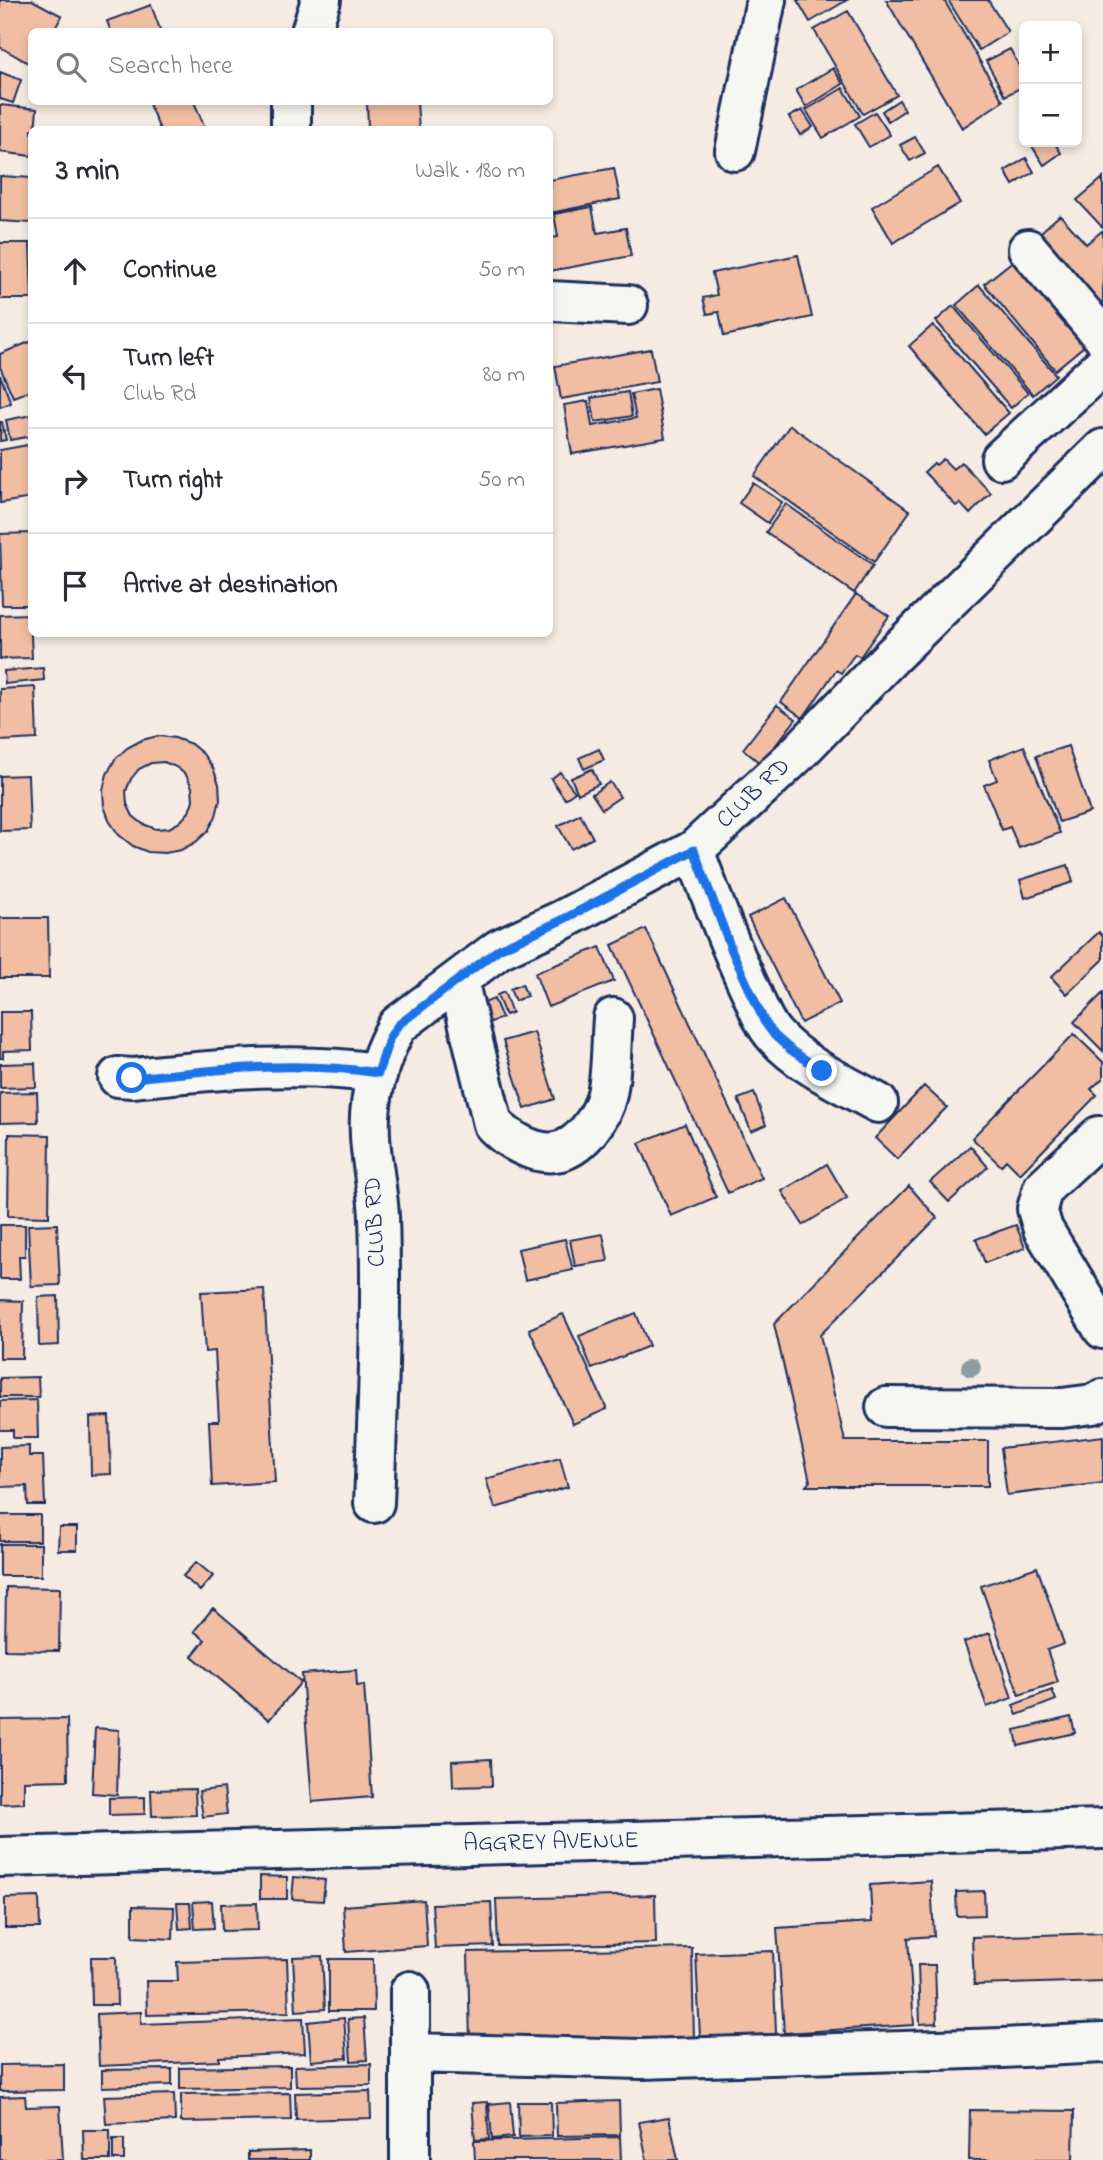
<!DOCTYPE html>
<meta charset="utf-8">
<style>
:root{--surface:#fff;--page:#f2f2f3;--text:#2b2b33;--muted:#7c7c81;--line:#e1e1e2}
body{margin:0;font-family:"Indie Flower",sans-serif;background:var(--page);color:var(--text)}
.controls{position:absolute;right:21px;top:21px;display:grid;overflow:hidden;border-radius:10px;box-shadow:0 4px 10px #0003}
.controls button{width:63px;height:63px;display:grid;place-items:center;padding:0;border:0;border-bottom:2px solid var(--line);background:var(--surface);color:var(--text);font:35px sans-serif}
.stop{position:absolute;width:21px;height:21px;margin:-16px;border:5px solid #1a73e8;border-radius:50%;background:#fff}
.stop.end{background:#1a73e8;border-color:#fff;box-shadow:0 2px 7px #0008}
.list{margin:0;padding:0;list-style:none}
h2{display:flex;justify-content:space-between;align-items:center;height:91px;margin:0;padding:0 28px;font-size:30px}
h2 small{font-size:23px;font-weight:400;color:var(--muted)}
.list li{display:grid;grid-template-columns:46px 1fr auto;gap:21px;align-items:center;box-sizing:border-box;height:105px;padding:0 28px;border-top:2px solid var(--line)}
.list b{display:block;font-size:26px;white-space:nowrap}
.list p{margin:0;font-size:23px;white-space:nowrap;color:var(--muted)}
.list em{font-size:23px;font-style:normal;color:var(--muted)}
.icon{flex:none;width:38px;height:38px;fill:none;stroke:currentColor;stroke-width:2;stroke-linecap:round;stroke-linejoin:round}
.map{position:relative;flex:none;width:1103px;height:2160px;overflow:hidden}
.search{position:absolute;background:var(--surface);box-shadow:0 4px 10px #0003;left:28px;top:28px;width:525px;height:77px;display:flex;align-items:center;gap:18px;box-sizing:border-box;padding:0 24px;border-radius:10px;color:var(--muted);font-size:26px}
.panel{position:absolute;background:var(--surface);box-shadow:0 4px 10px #0003;left:28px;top:126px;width:525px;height:511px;border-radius:10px}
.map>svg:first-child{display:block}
.building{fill:#f1bea3;stroke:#1b2f5e;stroke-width:2;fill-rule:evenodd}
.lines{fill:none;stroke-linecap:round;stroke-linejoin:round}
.minor-casing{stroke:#1b2f5e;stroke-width:44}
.minor{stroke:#f6f6f2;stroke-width:38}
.tree{fill:#8f9ca5}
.route{stroke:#1a73e8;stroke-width:9}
.labels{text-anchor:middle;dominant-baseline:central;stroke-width:6;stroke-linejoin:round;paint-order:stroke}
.street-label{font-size:24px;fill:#1b2f5e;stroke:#f6f6f2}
</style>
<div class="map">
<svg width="1103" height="2160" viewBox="0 0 1103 2160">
<rect width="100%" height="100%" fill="#f5ebe2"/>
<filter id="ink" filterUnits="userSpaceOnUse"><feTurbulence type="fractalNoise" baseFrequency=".0143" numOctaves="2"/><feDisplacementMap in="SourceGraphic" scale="14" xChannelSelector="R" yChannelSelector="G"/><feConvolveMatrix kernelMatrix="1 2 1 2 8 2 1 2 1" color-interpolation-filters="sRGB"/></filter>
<g filter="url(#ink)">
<path class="building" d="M0,0H32L62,16L53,32H32V65L0,47Z
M797,0H847L810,22Z
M886,0H944L1003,101L962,128Z
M948,0H988L1008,32L979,50Z
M151,5L161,32H111L107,21Z
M848,11L897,95L863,114L814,30Z
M1010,49L1024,75V86L1005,96L986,61Z
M833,68L843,84L806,107L796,90Z
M0,72L21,80L13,103L0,99Z
M843,88L860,116L823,138L806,110Z
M899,100L905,110L888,121L882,111Z
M154,102H194L206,130H160L149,104Z
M367,102H417L419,130L368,128Z
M0,105L37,109L35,130H32V156L0,152Z
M802,110L813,127L800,135L789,117Z
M875,112L890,135L869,147L855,124Z
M915,137L925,153L910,161L900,145Z
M1039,142H1054L1061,153L1044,165L1032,146Z
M1026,158L1034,172L1013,185L1005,171Z
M938,167L960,203L893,243L872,207Z
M614,168L620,199L550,213V180Z
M0,176L32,178V223L0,221Z
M1103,178V228L1077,200Z
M592,207L597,233L626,228L631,256L550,271V238L558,237L554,214Z
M1060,215L1086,244L1103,230V319L1033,239Z
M0,243H30L32,299H0Z
M798,255L812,317L724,336L719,312L707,314L703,298L717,295L712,273Z
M1019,256L1090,341L1055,370L984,284Z
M979,285L1056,375L1033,395L956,305Z
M953,306L1028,393L1011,408L936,321Z
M933,325L1009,413L984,434L909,346Z
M32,341V390L13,397L0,367V354Z
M651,349L657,382L561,399L555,366Z
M0,375L11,403L0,407Z
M656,389L665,438L572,454L564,405L588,401L592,426L636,418L631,394Z
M628,392L632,416L595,422L591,398Z
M32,415V436L10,440L6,420Z
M0,422H2L6,440L0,441Z
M790,425L910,511L874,562L754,476Z
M28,445L32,465V498L0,503V450Z
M943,459L953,469L961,462L991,493L970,514L960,503L956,506L924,472L934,463L936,465Z
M753,483L782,502L768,523L739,503Z
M786,504L873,565L854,593L766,532Z
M32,533V605H2L0,534Z
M856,594L889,616L860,657L855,654L841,673L836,670L803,718L781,702Z
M30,614L32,658L0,659V615Z
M43,668L44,680L5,684L4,671Z
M35,687L37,739L0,741V689Z
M777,705L796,719L761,764L743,749Z
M158,736L175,738L191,744L203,754L213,768L219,784L220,800L216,816L208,831L196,842L181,850L165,853L148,852L133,846L119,835L110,822L104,806L103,790L107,774L115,759L127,748L142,740ZM164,762L176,767L186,775L192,787L193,800L189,812L180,822L169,828L156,829L143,824L133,816L127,804L126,791L131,779L139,769L151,763Z
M1024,746L1060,833L1019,848L1010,827L1002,830L984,785L997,780L989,760Z
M1068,746L1090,812L1059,822L1036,756Z
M599,749L604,760L584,769L579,758Z
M592,769L599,784L578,794L571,778Z
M560,772L575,792L565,799L551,779Z
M28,775L30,830L0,831V776Z
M610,782L620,797L602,809L592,794Z
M580,814L593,838L571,849L558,826Z
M1068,865L1073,882L1025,898L1020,880Z
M786,898L840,1003L801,1023L748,917Z
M0,918H48L49,978H0Z
M646,929L762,1178L728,1193L612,945Z
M1099,932L1103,937V960L1067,994L1051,977Z
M600,947L614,981L548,1007L535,973Z
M522,984L527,996L515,1001L510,989Z
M504,992L512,1013L505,1015L497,995Z
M1103,993V1051L1074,1022Z
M494,999L502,1018L488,1023L481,1004Z
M0,1012H31L32,1050L3,1051V1058H0Z
M534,1032L555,1099L525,1109L503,1041Z
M1074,1034L1103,1062V1078L1091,1089L1097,1095L1020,1174L1006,1160L1001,1166L972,1138Z
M35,1063L36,1087L0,1088V1064Z
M924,1086L947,1107L897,1159L875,1138Z
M37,1092L38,1122L0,1123V1093Z
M754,1093L766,1125L751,1131L738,1099Z
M685,1124L716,1197L671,1216L639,1143Z
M9,1134L50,1135L49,1217L8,1216Z
M970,1146L988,1167L949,1202L930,1182Z
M827,1164L847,1198L803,1225L782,1191Z
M909,1186L937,1218L820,1335L845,1441H988V1486H806L810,1481L774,1324Z
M57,1224L60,1285L31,1286L28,1225Z
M0,1225H25V1256H19L20,1279H0Z
M1016,1225L1025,1248L985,1263L976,1239Z
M603,1234L608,1261L575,1266L570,1240Z
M565,1239L573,1270L525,1280L518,1249Z
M264,1289L275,1482L212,1486L209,1421H219L215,1351L205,1352L201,1292Z
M58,1296L59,1345L39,1346L38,1297Z
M0,1300L23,1301L22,1358H0Z
M636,1313L649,1346L592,1369L579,1336Z
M563,1314L607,1409L573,1424L529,1329Z
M38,1377L39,1397H0V1378Z
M37,1400L38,1438H13V1430H0V1401Z
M109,1416L111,1474L91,1475L90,1417Z
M1103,1436V1483L1007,1495L1001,1448Z
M29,1446V1456H43L45,1505H28L27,1486L0,1487V1447Z
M560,1458L568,1487L495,1508L486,1479Z
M0,1515H40V1541H0Z
M59,1527H77V1550H58Z
M0,1544H41V1576H0Z
M196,1562L213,1576L200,1591L183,1576Z
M1037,1567L1064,1644L1047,1650L1058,1682L1019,1695L981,1586Z
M6,1587L60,1588L59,1651L5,1650Z
M213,1608L301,1682L269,1720L192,1656L205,1640L194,1631Z
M990,1633L1012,1698L987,1707L964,1642Z
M356,1670L357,1686L364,1685L372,1797L312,1802L302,1674Z
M1052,1690L1056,1700L1017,1715L1013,1705Z
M1071,1717L1075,1733L1018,1746L1015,1730Z
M67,1719L68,1780L24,1781V1803L0,1804V1720Z
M95,1728L119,1730L117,1795L92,1793Z
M491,1759L492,1786L453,1787L452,1761Z
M224,1788L227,1814L203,1817L199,1791Z
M195,1789L196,1815L152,1816L151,1790Z
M145,1797V1814L109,1815V1798Z
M260,1876L287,1877V1899H260Z
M294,1877L325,1880L323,1901L292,1899Z
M931,1881L934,1936L908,1938L914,2025L784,2033L777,1928L872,1922L870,1885Z
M984,1891L985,1915L957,1916L956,1892Z
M655,1895L656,1943L498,1946L496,1899Z
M39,1897L40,1928H5V1898Z
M424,1900L427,1946L346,1952L343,1906Z
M212,1901L214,1928L195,1929L193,1902Z
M491,1902L493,1946L435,1948L432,1904Z
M177,1903H190L192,1928L179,1929Z
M257,1903L258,1930L222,1931L221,1904Z
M133,1906L174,1907L173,1939L133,1937Z
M1103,1933V1981L974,1985L972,1937Z
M692,1948L694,2041L470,2045L468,1952Z
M773,1951L776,2034L700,2037L696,1954Z
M322,1956L325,2009L296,2011L293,1957Z
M91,1957H116L117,2005H92Z
M287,1959L289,2012L147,2015L146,1981H178L177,1962Z
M329,1959H373L374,2011H329Z
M918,1965H935L937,2023L920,2024Z
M141,2012V2024L303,2018L305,2053L219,2057V2061L99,2066L97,2014Z
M344,2018L347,2058L311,2061L308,2022Z
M364,2018L367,2060L351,2061L348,2019Z
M64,2064V2090L0,2091V2065Z
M371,2064V2085L296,2086L295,2066Z
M290,2066V2087L180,2089V2068Z
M172,2069V2085L102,2087V2070Z
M370,2091L371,2118L296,2120L295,2093Z
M290,2093L291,2120L181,2122V2094Z
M174,2094L175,2121L106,2124L104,2096Z
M25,2096L26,2107L60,2106L63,2160H0V2097Z
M619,2101L620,2135L557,2136L556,2103Z
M487,2102L489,2139L475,2140L472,2103Z
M510,2102L513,2137L492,2139L489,2104Z
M518,2102H551L552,2136L519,2137Z
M970,2110L1074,2111L1073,2160H969Z
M669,2117L678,2160H647L639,2122Z
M83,2130H110V2160H84Z
M620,2137L621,2160H475L474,2141Z
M113,2139H124V2160H113Z
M310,2150V2160H248V2152Z"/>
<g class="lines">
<defs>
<path id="minor" d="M311,32L321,0
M291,130V102
M735,151L766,0
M1028,249L1103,337
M550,301L628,305
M1001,459L1103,365
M694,850C711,897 729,944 750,989C757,1005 763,1023 775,1036C802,1066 844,1084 878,1103
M458,980L493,1124C507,1139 533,1155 555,1152C581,1149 602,1116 607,1094C612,1070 611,1043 613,1018
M118,1077L132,1078C214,1070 295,1061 378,1073
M1103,1136H1099L1043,1188L1037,1209L1043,1229L1103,1329
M886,1407L1062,1408L1093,1404L1103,1399
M374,1503C378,1407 382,1312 379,1216C377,1179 366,1142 371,1105C374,1078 384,1048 398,1025L499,949L562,920L694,850L797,754L892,656L1103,449
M0,1857L1103,1829
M410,1991V2160
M410,2053L641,2059L1003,2048L1103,2043"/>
</defs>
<use href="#minor" class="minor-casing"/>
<use href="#minor" class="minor"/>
</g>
<circle class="tree" cx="971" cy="1367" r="10"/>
</g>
<g class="lines" filter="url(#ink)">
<path class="route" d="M132,1078C214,1070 295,1060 378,1073L390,1037L398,1025L499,949L562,920L694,850L732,951L764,1021L775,1036L791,1050L822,1071"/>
</g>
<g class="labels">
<g class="street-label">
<text transform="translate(754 794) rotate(-43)">CLUB RD</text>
<text transform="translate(376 1222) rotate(-93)">CLUB RD</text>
<text transform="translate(551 1843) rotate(-1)">AGGREY AVENUE</text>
</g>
</g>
</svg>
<div class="controls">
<button>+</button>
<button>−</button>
</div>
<div class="stop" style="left:132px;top:1078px"></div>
<div class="stop end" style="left:822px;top:1071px"></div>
<div class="search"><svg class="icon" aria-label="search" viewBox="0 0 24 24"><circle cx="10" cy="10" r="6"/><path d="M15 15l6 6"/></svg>Search here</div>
<section class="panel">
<h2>3 min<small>Walk · 180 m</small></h2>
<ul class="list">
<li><svg class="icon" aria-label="ahead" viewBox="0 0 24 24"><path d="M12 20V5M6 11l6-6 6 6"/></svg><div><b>Continue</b></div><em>50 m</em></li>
<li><svg class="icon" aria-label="left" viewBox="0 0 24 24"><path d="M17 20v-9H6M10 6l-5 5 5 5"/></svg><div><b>Turn left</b><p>Club Rd</p></div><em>80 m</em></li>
<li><svg class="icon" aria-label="right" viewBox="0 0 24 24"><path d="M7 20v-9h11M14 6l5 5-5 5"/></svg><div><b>Turn right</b></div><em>50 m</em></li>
<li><svg class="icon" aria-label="arrive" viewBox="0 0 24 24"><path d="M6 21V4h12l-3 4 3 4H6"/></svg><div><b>Arrive at destination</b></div></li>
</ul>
</section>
</div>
